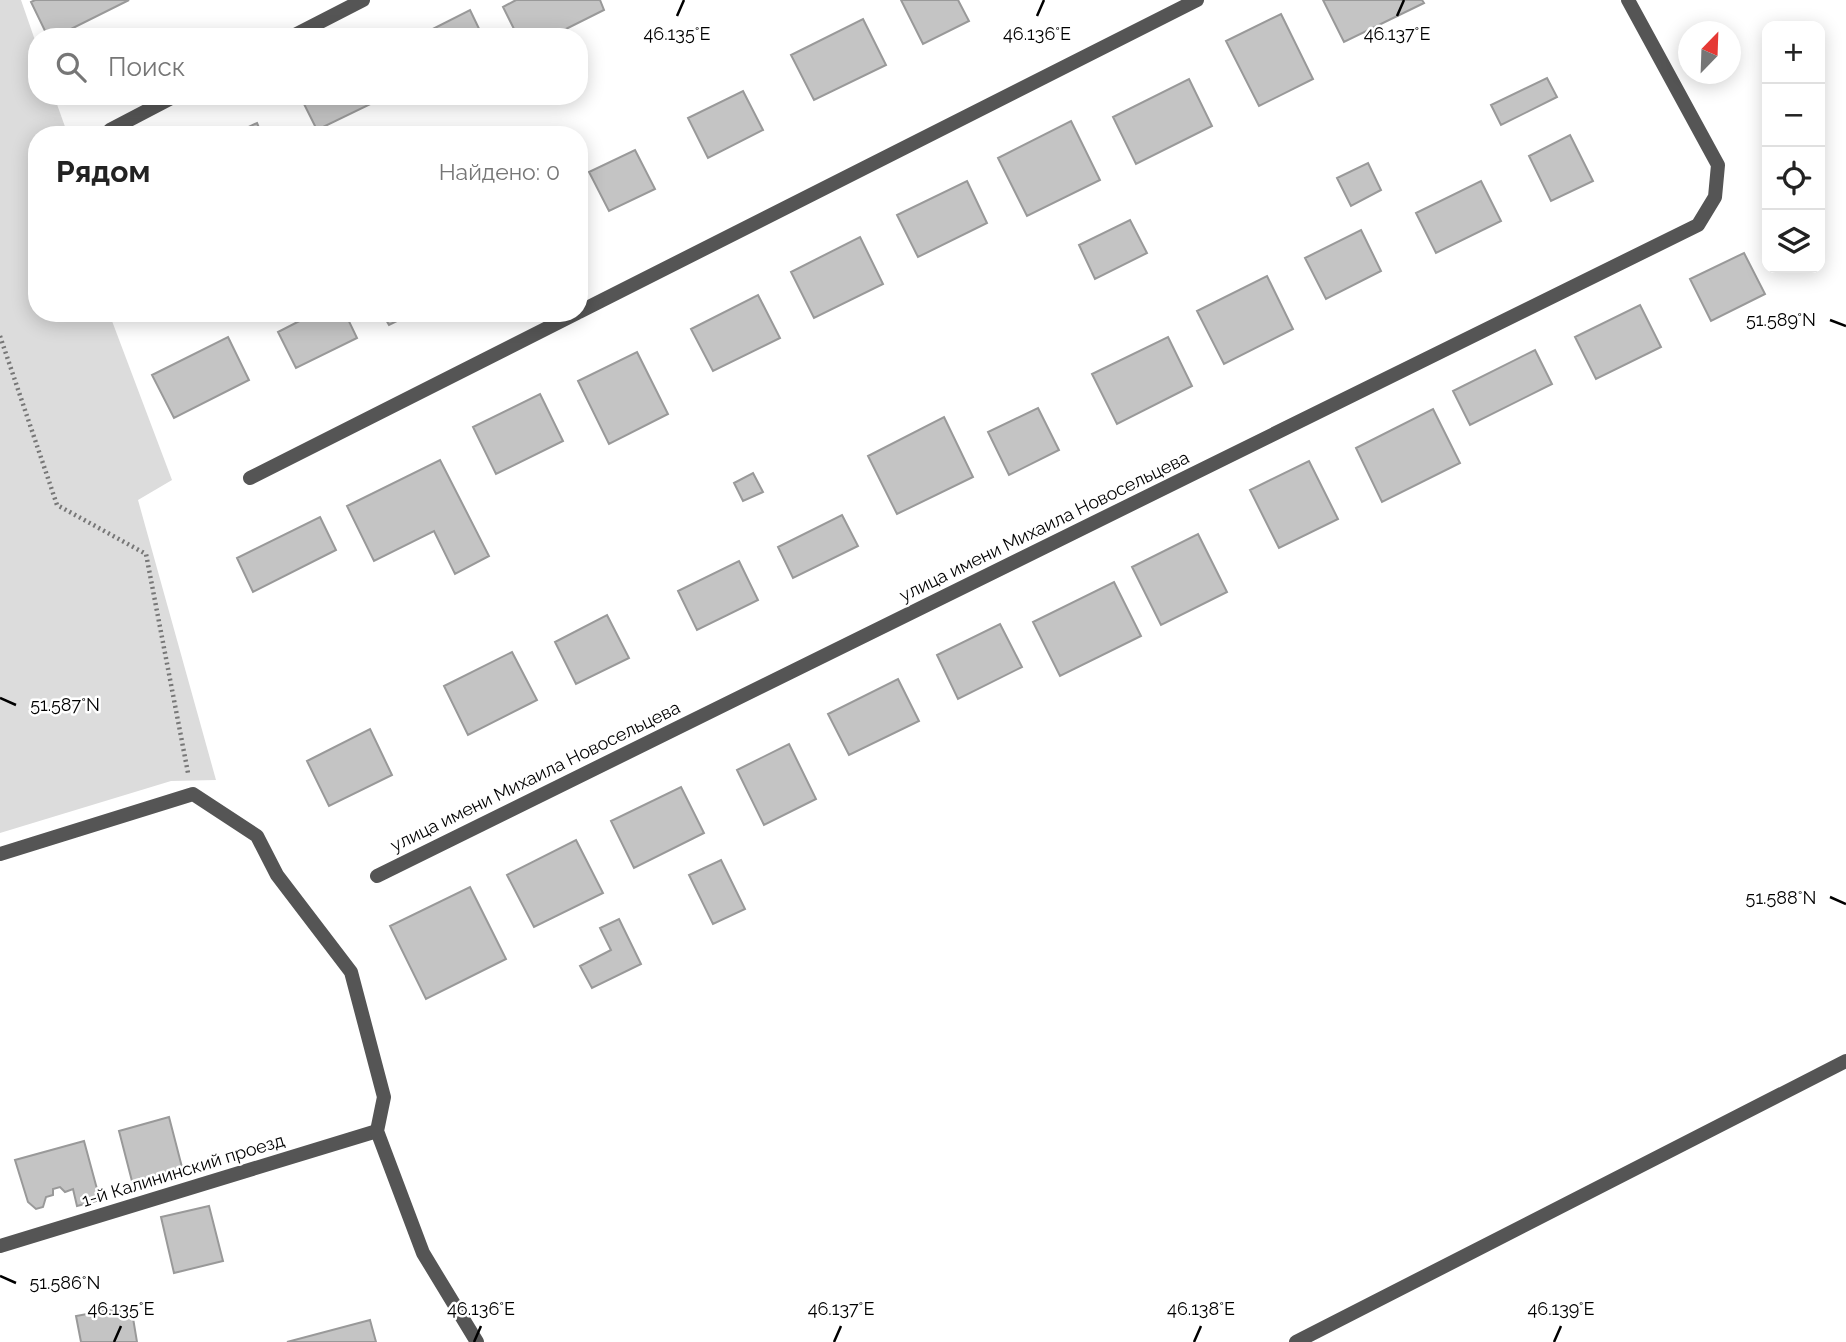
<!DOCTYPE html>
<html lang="ru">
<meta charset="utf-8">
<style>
:root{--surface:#fff;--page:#f2f2f2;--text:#222;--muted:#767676;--line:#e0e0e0}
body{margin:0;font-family:Raleway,sans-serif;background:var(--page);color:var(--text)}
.controls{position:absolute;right:21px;top:21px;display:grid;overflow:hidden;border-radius:14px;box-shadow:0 4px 18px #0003}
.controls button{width:63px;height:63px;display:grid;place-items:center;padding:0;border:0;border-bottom:2px solid var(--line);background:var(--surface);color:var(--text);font:35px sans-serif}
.compass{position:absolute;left:1678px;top:21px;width:63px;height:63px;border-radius:50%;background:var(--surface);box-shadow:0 4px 18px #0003;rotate:23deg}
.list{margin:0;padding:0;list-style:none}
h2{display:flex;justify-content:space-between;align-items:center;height:91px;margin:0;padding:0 28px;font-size:30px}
h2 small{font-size:23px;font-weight:400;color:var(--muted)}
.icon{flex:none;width:38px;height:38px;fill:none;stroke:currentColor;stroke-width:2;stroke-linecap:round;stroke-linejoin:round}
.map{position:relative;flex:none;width:1846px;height:1342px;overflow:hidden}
.search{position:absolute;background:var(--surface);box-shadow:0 4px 18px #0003;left:28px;top:28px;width:560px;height:77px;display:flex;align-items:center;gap:18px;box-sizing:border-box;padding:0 24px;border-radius:28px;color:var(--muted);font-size:26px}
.panel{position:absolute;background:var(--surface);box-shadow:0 4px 18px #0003;left:28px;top:126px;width:560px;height:196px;border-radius:28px}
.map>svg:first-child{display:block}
.green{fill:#dcdcdc}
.building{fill:#c4c4c4;stroke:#999;stroke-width:2}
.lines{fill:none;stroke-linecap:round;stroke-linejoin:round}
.path{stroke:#777;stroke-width:4.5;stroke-dasharray:2 3.5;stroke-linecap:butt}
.lane{stroke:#555;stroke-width:14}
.street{stroke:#555;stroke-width:14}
.ticks{fill:none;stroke:#000;stroke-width:2.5}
.labels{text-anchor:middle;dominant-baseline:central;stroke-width:5;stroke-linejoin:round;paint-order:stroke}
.street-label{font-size:18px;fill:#000;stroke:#fff}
.ticks-label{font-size:18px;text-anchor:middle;fill:#000;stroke:#fff;stroke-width:5;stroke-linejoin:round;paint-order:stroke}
</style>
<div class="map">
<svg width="1846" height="1342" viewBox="0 0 1846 1342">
<rect width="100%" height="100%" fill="#fff"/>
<path class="green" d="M0,0H21L37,46V96H54L68,135H37V313H130L112,321L172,480L138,500L216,780L171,781L0,833Z"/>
<path class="building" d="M35,0H129L55,37H48L31,2Z
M516,0H600L604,10L550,37H518L503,7Z
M901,0H958L969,21L923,44Z
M1323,0H1422L1424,3L1344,42Z
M470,10L483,37H417Z
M1281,14L1313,79L1259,106L1226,41Z
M863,19L886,65L814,100L791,55Z
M1547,78L1557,97L1501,125L1491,105Z
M1189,79L1212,126L1136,164L1113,117Z
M743,91L763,130L708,158L688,118Z
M300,96H384L385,97L317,130Z
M1071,121L1100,180L1027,216L998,158Z
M257,123L262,135H232Z
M1570,135L1593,181L1551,201L1529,156Z
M635,150L655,189L609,211L589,172Z
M1368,163L1381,190L1351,206L1337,178Z
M967,181L987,223L918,257L897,215Z
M1481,181L1501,221L1436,253L1416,213Z
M1130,220L1147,253L1095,279L1079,245Z
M1361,230L1381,271L1326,299L1305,258Z
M860,237L883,284L814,318L791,272Z
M1744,253L1765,294L1711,321L1690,279Z
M1267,276L1293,329L1224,364L1197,311Z
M758,295L780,338L713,371L691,329Z
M1640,305L1661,347L1596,379L1575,337Z
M315,313H345L357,338L296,368L278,332Z
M382,313H413L389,325Z
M228,337L249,380L174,418L152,375Z
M1168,337L1192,386L1117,424L1092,374Z
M1535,350L1552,384L1470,425L1453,391Z
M637,352L668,414L609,444L578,381Z
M540,394L563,441L496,474L473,427Z
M1038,408L1059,450L1009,475L988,432Z
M1433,409L1460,463L1382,502L1356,448Z
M944,417L973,477L897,514L868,456Z
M440,460L489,556L455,574L434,531L374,561L347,506Z
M1309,461L1338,519L1279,548L1250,490Z
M753,473L763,492L743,501L734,483Z
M842,515L858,546L793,578L778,547Z
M320,517L336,550L253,592L237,558Z
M1198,534L1227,592L1161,625L1132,567Z
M739,561L758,600L697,630L678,591Z
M1114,582L1141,636L1060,676L1033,622Z
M607,615L629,658L576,684L555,642Z
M1000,624L1022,667L958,699L937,655Z
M512,652L537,700L468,735L444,686Z
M898,679L919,721L849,755L828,714Z
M370,729L392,775L329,806L307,761Z
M789,744L816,799L764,825L737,770Z
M681,787L704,833L634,868L611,821Z
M576,840L603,893L534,927L507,875Z
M721,860L745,909L713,924L689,875Z
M470,887L506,959L426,999L390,926Z
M619,919L641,964L592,988L580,966L611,950L600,928Z
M169,1117L183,1171L133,1185L119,1131Z
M84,1141L100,1200L77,1206L73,1189L65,1192L60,1187L53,1189V1195L46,1197L43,1207L36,1209L28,1202L15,1160Z
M209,1206L223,1261L174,1273L161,1217Z
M131,1306L137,1342H81L76,1316Z
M370,1320L376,1342H287Z"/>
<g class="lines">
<path class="path" d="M0,336L57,505L146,554L188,773"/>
<path class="lane" d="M0,1246L377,1131"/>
<path class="street" d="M291,37L363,0
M110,130L175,96
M579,312L1197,0
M250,478L577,313
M0,854L193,794L257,836L277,875L351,972L384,1097L377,1131L423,1253L477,1342
M377,876L1698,225L1715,197L1718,165L1628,0
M1296,1342L1846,1061"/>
</g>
<path class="ticks" d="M677,16L684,0M1037,16L1044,0M1397,16L1404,0M1830,320L1846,326M0,698L16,705M1830,897L1846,904M0,1276L16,1283M114,1342L121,1326M474,1342L481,1326M834,1342L841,1326M1194,1342L1201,1326M1554,1342L1561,1326"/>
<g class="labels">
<g class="street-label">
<text transform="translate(1044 526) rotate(-26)">улица имени Михаила Новосельцева</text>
<text transform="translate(535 776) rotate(-26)">улица имени Михаила Новосельцева</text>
<text transform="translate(183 1170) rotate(-17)">1-й Калининский проезд</text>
</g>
</g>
<g class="ticks-label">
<text x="677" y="40">46.135°E</text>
<text x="1037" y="40">46.136°E</text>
<text x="1397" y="40">46.137°E</text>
<text x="1781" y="326">51.589°N</text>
<text x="65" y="711">51.587°N</text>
<text x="1781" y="904">51.588°N</text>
<text x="65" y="1289">51.586°N</text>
<text x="121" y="1315">46.135°E</text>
<text x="481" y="1315">46.136°E</text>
<text x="841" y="1315">46.137°E</text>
<text x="1201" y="1315">46.138°E</text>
<text x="1561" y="1315">46.139°E</text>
</g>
</svg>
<div class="controls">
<button>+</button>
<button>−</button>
<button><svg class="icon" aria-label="locate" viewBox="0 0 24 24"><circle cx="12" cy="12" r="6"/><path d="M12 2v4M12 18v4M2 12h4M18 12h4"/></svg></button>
<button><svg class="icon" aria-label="layers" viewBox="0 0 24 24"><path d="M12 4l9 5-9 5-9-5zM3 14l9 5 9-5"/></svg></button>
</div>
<svg class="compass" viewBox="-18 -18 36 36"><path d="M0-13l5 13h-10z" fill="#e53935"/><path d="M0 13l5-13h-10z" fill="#767676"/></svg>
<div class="search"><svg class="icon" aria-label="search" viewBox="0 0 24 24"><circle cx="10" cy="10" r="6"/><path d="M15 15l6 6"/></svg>Поиск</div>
<section class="panel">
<h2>Рядом<small>Найдено: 0</small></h2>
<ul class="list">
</ul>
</section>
</div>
